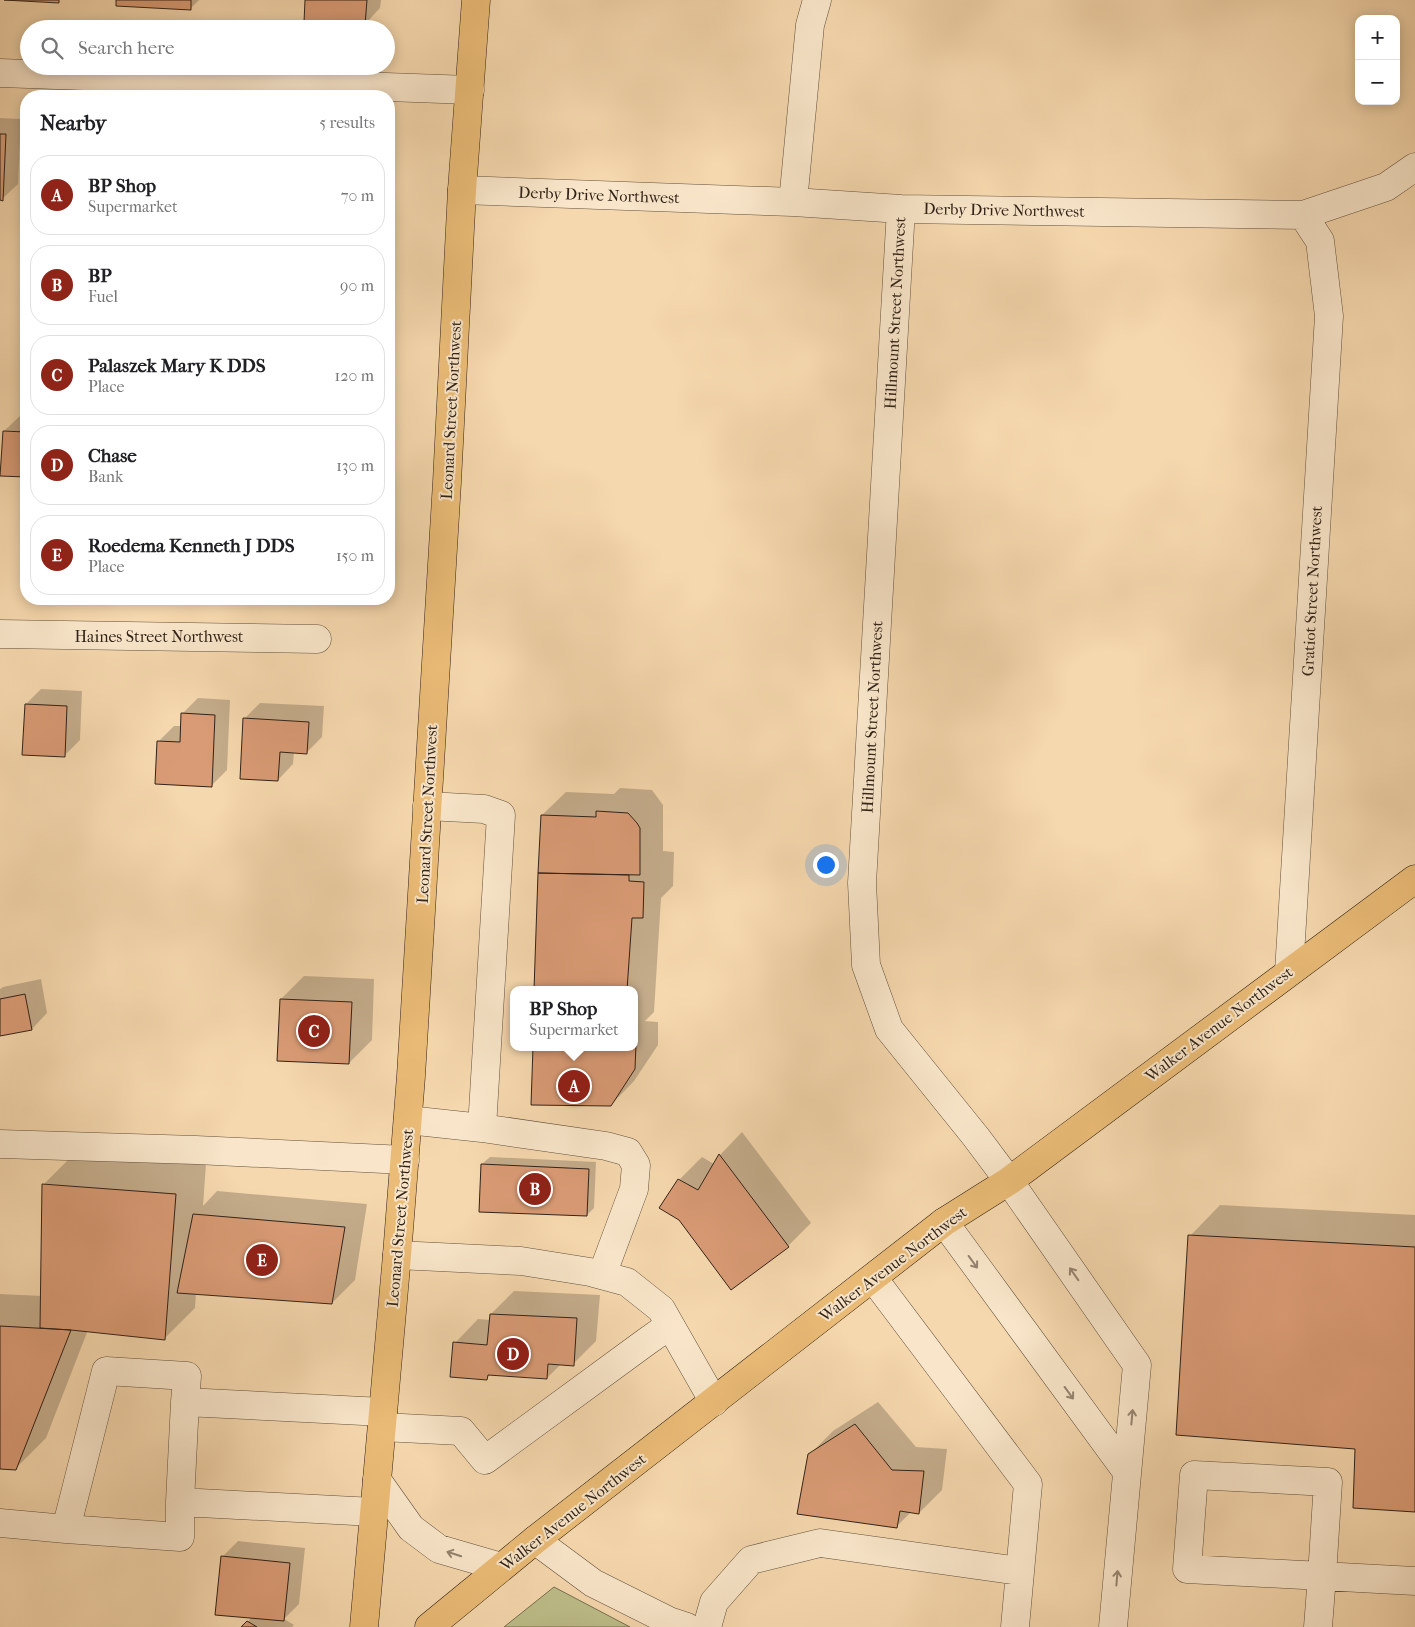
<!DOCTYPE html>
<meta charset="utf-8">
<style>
:root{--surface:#fff;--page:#f2f2f2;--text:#202124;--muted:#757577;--line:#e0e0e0;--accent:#8f2418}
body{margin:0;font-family:"IM FELL French Canon",serif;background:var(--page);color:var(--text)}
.controls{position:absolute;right:15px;top:15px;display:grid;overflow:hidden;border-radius:10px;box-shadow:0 2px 12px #0003}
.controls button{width:45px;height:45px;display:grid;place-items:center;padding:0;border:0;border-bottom:1px solid var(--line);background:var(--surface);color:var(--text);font:25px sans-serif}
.you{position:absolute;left:825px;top:864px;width:18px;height:18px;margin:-12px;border:4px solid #fff;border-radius:50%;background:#1a73e8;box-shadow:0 0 0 8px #1a73e833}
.badge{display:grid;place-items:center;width:32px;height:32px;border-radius:50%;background:var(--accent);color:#fff;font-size:16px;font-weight:700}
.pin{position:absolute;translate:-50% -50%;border:2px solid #fff;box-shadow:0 1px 5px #0006}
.popup{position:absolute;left:510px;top:986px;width:128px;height:65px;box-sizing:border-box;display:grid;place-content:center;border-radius:10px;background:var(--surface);filter:drop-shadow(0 1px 4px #0005);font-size:16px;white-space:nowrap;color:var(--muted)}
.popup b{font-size:19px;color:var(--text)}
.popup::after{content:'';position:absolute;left:50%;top:100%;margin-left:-10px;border:10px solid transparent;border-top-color:var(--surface)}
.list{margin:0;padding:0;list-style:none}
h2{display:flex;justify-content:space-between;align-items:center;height:65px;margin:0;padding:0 20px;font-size:21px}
h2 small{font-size:16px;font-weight:400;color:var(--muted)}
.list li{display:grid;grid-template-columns:32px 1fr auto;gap:15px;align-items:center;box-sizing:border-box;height:80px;margin:0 10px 10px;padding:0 10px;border:1px solid var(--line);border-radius:20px}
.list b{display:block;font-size:19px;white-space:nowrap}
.list p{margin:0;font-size:16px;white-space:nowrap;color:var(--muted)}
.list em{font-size:16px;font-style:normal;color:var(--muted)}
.icon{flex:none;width:28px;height:28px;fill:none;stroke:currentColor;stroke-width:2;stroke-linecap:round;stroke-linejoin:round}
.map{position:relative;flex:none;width:1415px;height:1627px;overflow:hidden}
.search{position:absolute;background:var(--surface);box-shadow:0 2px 12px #0003;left:20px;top:20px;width:375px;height:55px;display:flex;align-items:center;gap:12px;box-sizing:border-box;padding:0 18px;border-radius:28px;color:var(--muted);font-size:19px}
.panel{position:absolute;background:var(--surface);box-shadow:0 2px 12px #0003;left:20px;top:90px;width:375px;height:515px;border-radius:20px}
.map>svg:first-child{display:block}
.green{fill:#bdbe8a;stroke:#777051}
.shadow{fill:#0003}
.building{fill:#d99b75;stroke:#312218}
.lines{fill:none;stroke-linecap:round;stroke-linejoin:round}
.minor-casing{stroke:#62503e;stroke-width:29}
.major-casing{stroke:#312218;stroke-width:29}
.minor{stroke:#f9e6ca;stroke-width:28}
.major{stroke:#ebbc77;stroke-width:28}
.oneway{stroke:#958471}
.labels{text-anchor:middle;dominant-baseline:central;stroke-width:4;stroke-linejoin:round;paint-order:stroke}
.street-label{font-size:16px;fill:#312218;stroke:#f9e6ca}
</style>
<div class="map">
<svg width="1415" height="1627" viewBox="0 0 1415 1627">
<rect width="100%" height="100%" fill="#f6d8ae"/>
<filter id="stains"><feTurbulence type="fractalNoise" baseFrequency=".004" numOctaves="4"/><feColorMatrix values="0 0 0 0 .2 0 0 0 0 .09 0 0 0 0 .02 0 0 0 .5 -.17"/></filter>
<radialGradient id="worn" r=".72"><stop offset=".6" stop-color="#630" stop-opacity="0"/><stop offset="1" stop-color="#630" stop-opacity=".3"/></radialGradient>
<path class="green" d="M554,1587L630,1627H504Z"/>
<path class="shadow" d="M118,0H199L190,9Z
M306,0H381L380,8L365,24Z
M0,118L21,119L18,184L2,199H0Z
M20,416H26V476L2,475L4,431Z
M41,689L82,691L80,740L64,756L26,704Z
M198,698L230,700L227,770L212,785L158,742L174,726H182V714Z
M260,703L324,706L322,737L307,752H294L293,764L278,780L244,719Z
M620,788L652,790L663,805V851L674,852L673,886L661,898L654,1012L645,1021L658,1022V1045L634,1081L611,1105L634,1047V990H536L539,872L542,815L566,792L614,794Z
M304,976L374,979L372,1040L349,1063L281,999Z
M41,979L47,1013L32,1029L0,1035V989L3,987Z
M742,1132L811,1223L788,1246L731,1288L679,1180L702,1157L714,1164L720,1155Z
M73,1155L206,1164L203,1206L217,1191L367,1204L355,1280L332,1303L196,1293L195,1308L164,1339L88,1330L46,1438L15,1469L0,1468V1294L42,1296L43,1185Z
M490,1157L596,1162L594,1208L587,1215L482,1164Z
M1220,1205L1415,1215V1511L1357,1447L1190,1236Z
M514,1291L600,1295L596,1341L573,1364H561L547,1378L491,1374L486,1378L455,1343L478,1319L491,1320V1314Z
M878,1402L916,1447L947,1449L942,1490L919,1513L911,1512L897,1526L809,1455L833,1431Z
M238,1541L305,1548L299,1604L284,1619L294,1625L292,1627H243L252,1617L223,1556Z"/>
<path class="building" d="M4,0H59V3Z
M116,0H191V10L116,6Z
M305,0H367L365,25L304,22Z
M0,134H6L3,201L0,200Z
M3,431L26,432V477L0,476Z
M25,704L67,706L65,757L22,755Z
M181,713L215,715L212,787L155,784L157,741L180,742Z
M243,718L309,722L307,754L280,752L278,781L240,779Z
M596,811L628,813L637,823L640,828V875L538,873L541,815L596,817Z
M538,873L629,875V881L644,882L643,918H632L627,990H534Z
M25,994L32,1030L0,1036V999Z
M280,999L352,1002L349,1064L277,1061Z
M634,1044H636L635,1069L611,1106L531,1105L533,1047H634Z
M719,1154L789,1247L731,1290L679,1220L659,1208L678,1179L698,1190Z
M481,1164L589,1169L587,1216L479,1212Z
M42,1184L176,1194L165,1340L71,1330L40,1328Z
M193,1214L345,1227L332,1304L177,1293Z
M1188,1235L1415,1247V1512L1353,1508L1355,1449L1176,1435Z
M490,1314L577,1318L574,1366L548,1364L547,1379L488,1375L487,1380L450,1377L453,1342L487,1345Z
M0,1326L71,1330L16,1470L0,1469Z
M855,1424L892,1470L924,1471L919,1514L900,1511L897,1528L797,1514L808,1454Z
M221,1556L290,1563L284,1621L215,1615Z
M247,1621L257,1627H241Z"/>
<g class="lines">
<defs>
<path id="minor" d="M0,73L470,90
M462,190L793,202L901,209L1303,215L1386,187L1415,167
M793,202L810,25L817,0
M901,209L862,883L866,965L889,1029L976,1137L1009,1181L1137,1365L1113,1627
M0,634L317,639
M1289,972L1329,316L1320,241L1303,215
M408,1120L482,1128L501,815L484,809L427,806
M482,1128L606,1146L628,1152L636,1165L634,1189L602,1275
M0,1144L196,1150L405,1160
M944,1222L1127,1472
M397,1255L521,1261L590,1272L627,1282L661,1309L714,1402
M873,1278L1028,1484L1015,1627
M382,1427L461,1431L485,1460L646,1342L670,1325
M1194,1475L1328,1482L1322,1576L1187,1569Z
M377,1480L411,1528L439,1549L501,1567
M180,1502L185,1402
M0,1523L66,1529L106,1371L187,1376L185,1402L383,1412
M66,1529L180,1537V1502L374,1512
M535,1540L593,1583L669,1621L687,1627
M707,1627L714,1602L751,1560L820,1543L1019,1571
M1318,1627L1322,1576L1415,1581"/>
<path id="major" d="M364,1627L397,1255L411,1076L447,482L462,190L476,0
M429,1627L535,1540L944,1222L1009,1181L1415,879"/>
</defs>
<use href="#minor" class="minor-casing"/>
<use href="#major" class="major-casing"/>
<use href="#minor" class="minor"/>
<use href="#major" class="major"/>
</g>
<defs><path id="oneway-shaft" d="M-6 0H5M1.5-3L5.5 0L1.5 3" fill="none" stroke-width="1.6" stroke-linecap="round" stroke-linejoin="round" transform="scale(1.25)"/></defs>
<g class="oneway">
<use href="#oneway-shaft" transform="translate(973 1262) rotate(54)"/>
<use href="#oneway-shaft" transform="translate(1074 1274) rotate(-125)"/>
<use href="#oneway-shaft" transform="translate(1069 1393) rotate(54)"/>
<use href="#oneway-shaft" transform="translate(1132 1417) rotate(-85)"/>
<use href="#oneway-shaft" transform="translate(454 1554) rotate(-162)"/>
<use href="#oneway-shaft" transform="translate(1117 1578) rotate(-85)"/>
</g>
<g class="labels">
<g class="street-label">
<text transform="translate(599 195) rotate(2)">Derby Drive Northwest</text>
<text transform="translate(1004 210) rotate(1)">Derby Drive Northwest</text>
<text transform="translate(895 313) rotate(-87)">Hillmount Street Northwest</text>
<text transform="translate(451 410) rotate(-87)">Leonard Street Northwest</text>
<text transform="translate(1312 591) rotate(-87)">Gratiot Street Northwest</text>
<text x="159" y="636">Haines Street Northwest</text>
<text transform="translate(872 717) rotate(-87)">Hillmount Street Northwest</text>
<text transform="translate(427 814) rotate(-87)">Leonard Street Northwest</text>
<text transform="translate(1219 1024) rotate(-37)">Walker Avenue Northwest</text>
<text transform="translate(400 1218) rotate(-85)">Leonard Street Northwest</text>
<text transform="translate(893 1264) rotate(-37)">Walker Avenue Northwest</text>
<text transform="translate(573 1512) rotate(-38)">Walker Avenue Northwest</text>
</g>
</g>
<rect width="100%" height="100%" filter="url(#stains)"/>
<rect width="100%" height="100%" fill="url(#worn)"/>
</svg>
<div class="controls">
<button>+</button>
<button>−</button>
</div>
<div class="you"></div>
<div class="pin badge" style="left:574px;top:1086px">A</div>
<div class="popup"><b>BP Shop</b>Supermarket</div>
<div class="pin badge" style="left:535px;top:1189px">B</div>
<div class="pin badge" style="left:314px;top:1031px">C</div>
<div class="pin badge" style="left:513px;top:1354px">D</div>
<div class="pin badge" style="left:262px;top:1260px">E</div>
<div class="search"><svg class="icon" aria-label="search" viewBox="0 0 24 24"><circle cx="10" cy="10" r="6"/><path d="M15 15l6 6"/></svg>Search here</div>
<section class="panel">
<h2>Nearby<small>5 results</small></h2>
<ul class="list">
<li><span class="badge">A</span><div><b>BP Shop</b><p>Supermarket</p></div><em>70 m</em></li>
<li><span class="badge">B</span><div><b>BP</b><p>Fuel</p></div><em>90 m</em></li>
<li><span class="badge">C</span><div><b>Palaszek Mary K DDS</b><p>Place</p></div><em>120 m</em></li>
<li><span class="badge">D</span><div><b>Chase</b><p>Bank</p></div><em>130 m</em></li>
<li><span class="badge">E</span><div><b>Roedema Kenneth J DDS</b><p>Place</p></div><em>150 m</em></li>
</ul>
</section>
</div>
